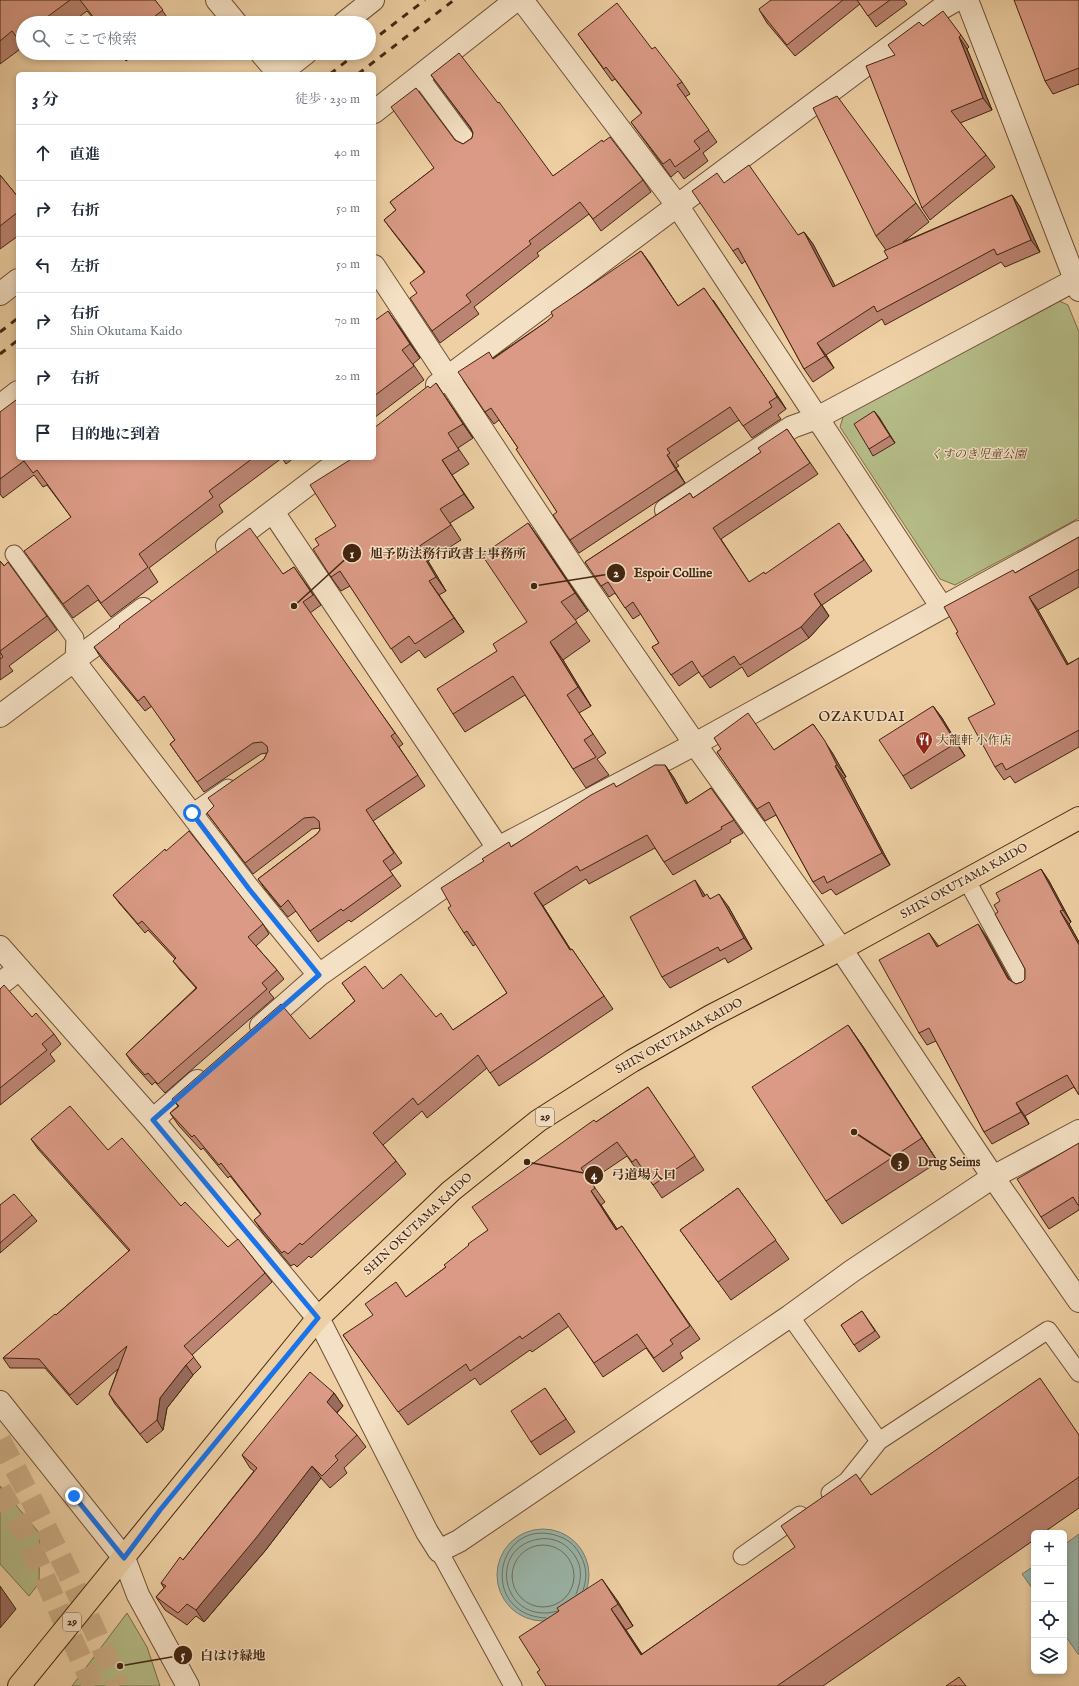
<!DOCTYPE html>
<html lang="ja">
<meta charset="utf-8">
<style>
:root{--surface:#fff;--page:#f6f6f7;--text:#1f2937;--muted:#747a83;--line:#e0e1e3}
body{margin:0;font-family:"IM FELL English","Noto Serif JP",serif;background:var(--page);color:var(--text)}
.controls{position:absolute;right:12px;bottom:12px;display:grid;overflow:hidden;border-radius:6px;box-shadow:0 2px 6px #0003}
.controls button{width:36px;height:36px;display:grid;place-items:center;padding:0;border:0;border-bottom:1px solid var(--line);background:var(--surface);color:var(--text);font:20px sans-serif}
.stop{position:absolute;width:12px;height:12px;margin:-9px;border:3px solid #1a73e8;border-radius:50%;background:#fff}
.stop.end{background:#1a73e8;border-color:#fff;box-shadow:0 1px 4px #0008}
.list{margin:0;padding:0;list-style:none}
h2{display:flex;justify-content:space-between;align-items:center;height:52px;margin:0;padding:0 16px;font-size:17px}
h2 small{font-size:13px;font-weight:400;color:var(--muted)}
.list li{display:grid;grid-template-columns:26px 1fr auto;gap:12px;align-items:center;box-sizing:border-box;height:56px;padding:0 16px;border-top:1px solid var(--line)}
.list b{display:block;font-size:15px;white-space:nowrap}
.list p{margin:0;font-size:13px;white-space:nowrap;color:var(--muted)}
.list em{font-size:13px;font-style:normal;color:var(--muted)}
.icon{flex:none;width:22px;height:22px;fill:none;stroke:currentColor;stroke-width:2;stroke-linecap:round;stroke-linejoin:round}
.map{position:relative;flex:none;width:1079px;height:1686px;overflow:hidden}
.search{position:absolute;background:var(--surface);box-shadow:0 2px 6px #0003;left:16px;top:16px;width:360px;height:44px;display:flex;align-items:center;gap:10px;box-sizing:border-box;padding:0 14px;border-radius:22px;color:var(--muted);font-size:15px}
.panel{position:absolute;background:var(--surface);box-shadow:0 2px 6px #0003;left:16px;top:72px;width:360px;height:388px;border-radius:6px}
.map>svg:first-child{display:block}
.green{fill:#b5bc88;stroke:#7c704c}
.water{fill:#9ab6ab;stroke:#777c6d}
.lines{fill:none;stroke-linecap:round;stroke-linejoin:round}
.shore{stroke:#6e6e5e;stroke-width:1}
.motorway-tunnel{stroke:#ccae86;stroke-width:22;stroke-dasharray:22 11;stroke-linecap:butt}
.service-casing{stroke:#6e5035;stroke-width:19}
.minor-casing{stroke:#6e5035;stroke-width:24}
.tertiary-casing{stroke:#6e5035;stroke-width:24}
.primary-casing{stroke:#432510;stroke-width:24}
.service{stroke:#f4e0c4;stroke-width:17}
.minor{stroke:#f4e0c4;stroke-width:22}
.tertiary{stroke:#f4e0c4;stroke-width:22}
.primary{stroke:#eed0a4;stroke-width:22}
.rail{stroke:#432510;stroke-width:3;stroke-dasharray:7 7;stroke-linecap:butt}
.wall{fill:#bb8472;stroke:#432510}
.shaded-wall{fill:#996c5d;stroke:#432510}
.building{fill:#da9a85;stroke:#432510}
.route{stroke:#1a73e8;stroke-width:5}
.labels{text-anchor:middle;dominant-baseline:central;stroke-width:3;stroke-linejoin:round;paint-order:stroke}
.shield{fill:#f4e0c4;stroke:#785d46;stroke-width:1}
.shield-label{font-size:11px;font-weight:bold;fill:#432510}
.park-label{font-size:12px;font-style:italic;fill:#5a4328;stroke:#f4e0c4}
.poi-label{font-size:12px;fill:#432510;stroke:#f4e0c4;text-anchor:start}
.street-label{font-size:12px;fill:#432510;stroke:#f4e0c4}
.quarter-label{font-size:14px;letter-spacing:1px;fill:#432510;stroke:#f4e0c4}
.leader{fill:none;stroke:#432510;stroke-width:1.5}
.callout-dot{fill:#432510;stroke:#f4e0c4;stroke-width:1.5}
.mark-label{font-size:12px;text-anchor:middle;font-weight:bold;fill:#fff}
.callout-label{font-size:13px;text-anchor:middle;font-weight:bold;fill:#432510;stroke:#f4e0c4;stroke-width:3;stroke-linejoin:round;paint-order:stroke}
</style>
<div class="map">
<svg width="1079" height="1686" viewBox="0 0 1079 1686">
<rect width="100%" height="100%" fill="#eed0a4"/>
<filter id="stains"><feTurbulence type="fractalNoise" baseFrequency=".005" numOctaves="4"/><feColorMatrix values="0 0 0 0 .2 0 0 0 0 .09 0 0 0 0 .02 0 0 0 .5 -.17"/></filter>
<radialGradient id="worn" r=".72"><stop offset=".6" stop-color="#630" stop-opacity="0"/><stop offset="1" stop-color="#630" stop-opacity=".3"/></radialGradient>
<path class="green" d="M1053,298L1068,305L1079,332V518L955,585L940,579L840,427L844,414Z
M0,1486L40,1534L39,1583L29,1596L0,1564Z
M127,1613L147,1647L160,1686H72Z"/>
<path class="water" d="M497 1575a46 46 0 1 1 92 0a46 46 0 1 1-92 0Z
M1079,1534V1654H1078L1064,1634V1545Z
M1034,1566V1591L1022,1574Z"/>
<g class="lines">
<path class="shore" d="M512 1576a31 31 0 1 1 62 0a31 31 0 1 1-62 0Z
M558,1611C503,1627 485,1548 539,1539C552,1537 564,1542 572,1552C583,1565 582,1579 576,1594
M546,1618C480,1615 494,1523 551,1534C560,1536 569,1540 575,1547C585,1560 589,1574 583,1590"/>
<path class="motorway-tunnel" d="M0,1440C43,1520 84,1601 118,1686
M0,1489L25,1534L93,1686"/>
<defs>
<path id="service" d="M420,77L471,146
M14,554L75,638L74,661
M192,813L228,788
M966,879L1025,986
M790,1316L879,1441L847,1481L830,1493
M879,1441L1048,1330L1079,1373
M439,1551L513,1686
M742,1556L800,1515"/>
<path id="minor" d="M217,0L236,23
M522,0L677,205L941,606
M967,0L1079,290
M344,23L373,0
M261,53L279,74
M279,74L306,53
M374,112L516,0
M374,266L575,570L695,744L841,949L993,1177L1079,1301
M0,294L18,280
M437,385L942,8L956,0
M0,406L18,392
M666,510L792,427L817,418L1075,280
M273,512L498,848
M227,546L343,458
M74,661L249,889L319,975
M0,716L143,609
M0,947L153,1120L318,1318L427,1532L439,1551L459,1541L790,1316L852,1271L993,1177L1079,1131
M0,984L19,969
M261,1026L319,975L498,848L695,744L1079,532
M153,1120L197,1081
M124,1558L138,1595L188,1686"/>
<path id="tertiary" d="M0,1402L124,1558"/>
<path id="primary" d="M19,1686L318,1318L451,1191L538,1121L632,1061L711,1016L841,949L1079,818"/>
</defs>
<use href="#service" class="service-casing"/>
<use href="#minor" class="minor-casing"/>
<use href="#tertiary" class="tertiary-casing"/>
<use href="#primary" class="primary-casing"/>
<use href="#service" class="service"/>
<use href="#minor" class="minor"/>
<use href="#tertiary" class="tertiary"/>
<use href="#primary" class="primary"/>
<path class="rail" d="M369,43L425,0
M330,74L357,53
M358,74L454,0
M0,332L18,318
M0,354L18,340"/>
</g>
<path class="wall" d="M0,0H155L171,23H97L87,11L71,23H23V47L0,64Z
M771,0H904L907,4L876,27L860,4L795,56L767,23L760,11Z
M1079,0V84L1053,94L1045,81Z
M923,26L961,35L969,47L967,49L992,110L960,123L986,155L995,167L930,220L922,208L895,55Z
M578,34L652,49L682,82L690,94L685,97L717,142L703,153L708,161L684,179L678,171L671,177L631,122L642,114L615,79L612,81Z
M120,53H137L126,61Z
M431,75L553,176L603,142L643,180L651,192L601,231L589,214L537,253L539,256L474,307L479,314L440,343L432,331L417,293L424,272L393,232L384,220L396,210L390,202L434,168L455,140L463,144L472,138L473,133L471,129Z
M0,175L18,197V236L0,249Z
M724,183L798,235L804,232L813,244L835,286L888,258L886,250L876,236L916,203L929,222L903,242L1012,195L1020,207L1040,252L1005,267L1001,262L885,325L882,319L826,355L834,368L813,382L804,369L745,261L742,264L733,251Z
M641,251L678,306L704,288L781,401L786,409L778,415L781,419L752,438L739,420L676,462L679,466L676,468L685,483L579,553L570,540L557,512L518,448L499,420L494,424L485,412L493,358L546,322Z
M374,321L398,325L420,358L413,364L424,380L374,418Z
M430,388L446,398L473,438L458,448L469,464L452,475L474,508L450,523L461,540L428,561L446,591L439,595L464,632L425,658L419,650L401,663L350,586L341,591L331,577L319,545L336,526L374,458Z
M874,411L895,443L873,456L869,449Z
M0,412L18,458H282L219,505L223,512L149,568L158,582L111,617L98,600L73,618L34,565L71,517L47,485L43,487L34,475L3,498L0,494Z
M787,429L818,474L721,539L749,582L847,534L872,571L822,605L829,616L809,638L748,677L742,667L710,688L699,672L679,686L652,647L659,643L641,614L633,619L615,593L609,597L585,562L690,493L693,498L761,452Z
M282,458H294L286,464Z
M528,523L588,611L575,620L590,641L563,660L591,706L579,713L606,753L597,759L609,775L586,788L573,769L525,695L465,732L453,714L497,651L527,622Z
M1079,537V587L1038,610L1068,664L1079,658V747L1015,783L1010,776L1004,780L995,767V704L958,632L1015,573Z
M0,561L47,616L57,630L9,666L13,671L0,680Z
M294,567L321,605L310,613L403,744L399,747L425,786L373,821L402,863L390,871L401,886L351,922L349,920L318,942L296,911L288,917L265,889L258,879L317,834L320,830V828L312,829L253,874L207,813L264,759L267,753L261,754L204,792L170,744L175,740L152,706L145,711L101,658L94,647L283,574Z
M933,706L942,718L965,756L911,789L903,776Z
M813,724L833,754L846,777L844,778L890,865L836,895L831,889L822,894L813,882L776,815L765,821L717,752L721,749L774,750Z
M665,765L674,778L688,803L711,788L743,833L730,840L731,842L673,875L664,862L655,848L589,884L586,879L543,906L571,950L572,949L613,1009L499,1086L487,1068L427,1118L422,1111L383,1145L396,1161L406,1174L311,1258L309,1256L297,1267L294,1264L291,1266L263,1233L254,1220L261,1215L230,1176L228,1178L203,1148L201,1150L179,1126L170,1113L178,1106L172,1099L310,1039L355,1001L342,983L383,989L436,1017L453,1030L507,993L476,944L473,946L464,933L451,906L512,846L616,787Z
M166,851L263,924L269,934L256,946L277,970L284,979L269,992L274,998L165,1093L155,1082L152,1085L132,1063L126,1054L196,988L180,970L173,961L175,959L148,930L145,933L120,904L113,895Z
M1041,869L1049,881L1071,922L1069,924L1079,942V1095L1074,1087L1025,1116L1029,1124L992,1144L984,1132L936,1041L927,1045L919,1033L938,946L986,936L1010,980L1016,984L1022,982L1025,979V969L998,912Z
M703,892L705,896L711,899L728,906L752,949L728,963L725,958L670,988L662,977Z
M0,989L32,1017L54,1034L61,1044L50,1054L55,1061L0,1105Z
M848,1025L864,1048L938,1162L842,1224L826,1201Z
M648,1087L704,1170L662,1198L645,1173L641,1176L627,1156L590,1181L605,1202L601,1205L617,1229L622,1226L700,1339L680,1353L683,1358L663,1372L646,1348L603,1377L569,1326L532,1352L530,1350L480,1385L475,1378L408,1425L343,1335L406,1297L446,1267L488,1230L596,1122Z
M31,1139L108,1150L181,1206L228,1247L265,1273L272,1282L192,1355L201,1367L193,1375L167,1408L163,1430L147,1443L115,1404L109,1394L118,1369L77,1405L45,1368H10L3,1358L56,1315L129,1251L38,1149Z
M1079,1143V1210L1049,1229L1041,1217Z
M738,1188L789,1259L731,1300L680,1230Z
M0,1205L32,1215L37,1221L0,1253Z
M862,1311L880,1337L859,1352L841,1325Z
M545,1388L575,1432L540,1455L531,1442Z
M334,1393L343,1406L337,1413L357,1435L366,1447L344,1468L347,1473L330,1488L321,1478L265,1551L204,1622L196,1616L187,1625L165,1610L156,1597L164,1588L161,1583L183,1560L254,1471L250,1468L242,1455Z
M1079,1434V1508L1043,1533H1034V1540L823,1686H546L540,1670L559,1611L617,1600L633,1626L626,1630L642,1654L871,1495Z"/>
<path class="shaded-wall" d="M959,37L967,49L992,110L983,98Z
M1012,195L1020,207L1040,252L1031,240Z
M804,232L813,244L842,299L833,287Z
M641,251L650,263L686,319L678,306Z
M713,300L781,401L786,409L777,397Z
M388,311L398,325L420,358L410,344Z
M817,343L826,355L834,368L825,356Z
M436,383L446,398L473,438L463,424Z
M874,411L879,417L895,443L890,436Z
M667,455L676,468L685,483L676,470Z
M442,460L474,508L464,494Z
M528,523L541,541L588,611L575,593Z
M418,547L428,561L446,591L436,577Z
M429,581L439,595L464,632L454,618Z
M814,594L829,616L809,638L801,627Z
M1029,597L1038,610L1076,678L1067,665Z
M550,642L563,660L591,706L578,687Z
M933,706L942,718L965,756L956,743Z
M813,724L833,754L846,777L837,765Z
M665,765L674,778L695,817L686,804Z
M835,766L844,778L890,865L882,853Z
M1041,869L1049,881L1071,922L1063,910Z
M695,880L703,892L712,908L703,897Z
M534,893L543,906L579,963L570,950Z
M719,894L728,906L752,949L744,938Z
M1060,911L1069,924L1079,942V945Z
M978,924L986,936L1016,991L1008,979Z
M929,933L938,945L945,959L937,947Z
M848,1025L864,1048L938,1162L922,1138Z
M1016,1103L1025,1116L1029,1124L1021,1112Z
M591,1191L601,1205L626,1243L616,1230Z
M186,1365L193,1375L167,1408L163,1430L157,1420L160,1398Z
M334,1393L343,1406L335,1414L327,1402Z
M312,1466L321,1478L265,1551L204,1622L196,1610Z
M602,1579L617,1600L633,1626L618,1604Z
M0,1586L16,1609L0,1628Z
M611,1609L626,1630L656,1676L641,1655Z"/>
<path class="building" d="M0,0H70L39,23H23V35L18,39L12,31L0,41Z
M80,0H155L163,10L146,23H98Z
M771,0H843L787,45L760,11L759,9Z
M857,0H890L868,16Z
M1014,0H1079V68L1045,81Z
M617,3L652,49L655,47L682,82L677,85L709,130L694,141L700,149L675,167L670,159L663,164L631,122L642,113L606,67L604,69L578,34Z
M943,11L961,35L959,37L983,98L951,111L986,155L922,208L866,66L895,55L888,45L919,22L923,26Z
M459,53L498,103L499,102L553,176L602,140L603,142L610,137L643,180L593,219L580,202L529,241L531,244L466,295L471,302L432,331L410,298L417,293L410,283L425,272L384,220L396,210L390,202L434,168L391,107L416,88L455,140L463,144L472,138L473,133L471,128L431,75Z
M837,96L916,203L876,236L813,108Z
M749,165L798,235L804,232L833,287L888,258L884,251L1012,195L1031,240L997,255L994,249L877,312L874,306L817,343L825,356L804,369L738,248L733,251L692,191L717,173L724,183Z
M0,175L18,197V212L0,226Z
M641,251L678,306L704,288L773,389L777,397L769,402L772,407L743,426L730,407L667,449L670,453L667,455L676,470L570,540L553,515L557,512L516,449L518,448L491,408L485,412L458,372L489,352L493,359L546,322L553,316L551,312Z
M388,311L410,344L402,350L414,366L374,396V321Z
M436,383L463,424L448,433L459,450L442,460L464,494L440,509L451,525L418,547L436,577L429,581L454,618L415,644L409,636L391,649L340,571L331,577L313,549L319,545L315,539L336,526L310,485L353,458H374V428L428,386L430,388Z
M16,400L18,403V458H253L209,491L213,497L139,554L148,567L101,603L88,585L63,604L24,551L71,517L37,470L33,473L24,461L0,479V412Z
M874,411L890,436L869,449L854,424Z
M787,429L810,463L713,528L749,582L764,572L765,574L839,523L864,560L814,594L821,605L801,627L740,665L734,656L702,677L692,661L671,675L652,647L659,643L633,602L625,608L608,582L601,586L585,562L690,493L693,498L761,452L758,448Z
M528,523L575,593L561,602L577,622L550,642L578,687L567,695L593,734L584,740L596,757L573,769L513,676L453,714L437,689L497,651L493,644L527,622L482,555Z
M250,528L283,574L294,567L313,595L303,602L395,733L391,736L418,775L366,810L394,853L383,861L393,875L343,911L341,909L310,931L288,900L281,907L258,879L317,834L320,830L319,821L314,817L304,818L245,863L207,813L214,806L208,798L264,759L268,751L267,746L262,742L253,743L197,782L170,744L175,740L144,696L138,701L94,647L120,627L119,626Z
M1079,537V569L1029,597L1067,665L1079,658V730L1006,770L1002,763L995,767L968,718L995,704L956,633L958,632L944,607L1013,570L1015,573Z
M0,561L4,566L8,562L47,616L0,651Z
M0,652L3,657L0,659Z
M933,706L956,743L903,776L879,740Z
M748,713L774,750L813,724L825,741L837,765L835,766L882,853L827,883L824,876L813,882L769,802L757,809L717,752L721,749L714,738Z
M655,765H665L686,804L711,788L734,820L721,827L722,829L664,862L647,835L580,871L577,866L534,893L570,950L572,949L604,996L490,1073L478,1055L418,1105L413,1098L373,1133L396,1161L302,1245L300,1243L288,1254L284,1251L282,1253L254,1220L261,1214L221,1163L219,1165L194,1135L192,1137L170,1113L179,1106L172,1099L281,1004L310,1039L355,1001L342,983L365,966L383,989L401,974L436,1017L441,1013L453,1030L507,993L467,931L464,933L448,908L451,906L441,888L484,861L482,859L509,842L511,847L591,795L614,783L616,787Z
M189,831L263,924L248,937L277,970L262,983L267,989L158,1084L148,1073L145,1075L126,1054L197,988L173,961L176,958L142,921L138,924L113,895L165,849L166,851Z
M1041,869L1063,910L1060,911L1079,945V1095L1067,1075L1016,1103L1021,1112L984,1132L929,1028L919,1033L879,960L929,933L937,947L978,924L1008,979L1016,984L1022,982L1025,979V969L995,914L998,912L994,905L1000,901L996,893Z
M695,880L703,897L707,894L710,899L719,894L744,938L720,951L718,947L662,977L630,917Z
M4,985L32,1017L36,1013L54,1034L42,1044L47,1050L0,1088V989Z
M848,1025L922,1138L826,1201L752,1087Z
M648,1087L695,1156L653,1185L636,1159L632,1162L617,1142L581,1168L595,1188L591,1191L616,1230L622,1226L690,1326L670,1340L673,1344L654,1358L637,1334L594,1363L559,1313L522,1339L520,1336L470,1371L466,1364L398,1412L343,1335L373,1315L365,1304L396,1282L406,1297L446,1267L444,1265L469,1245L468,1244L488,1230L472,1207L594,1120L596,1122Z
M70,1106L108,1150L122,1138L181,1206L185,1202L228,1247L238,1239L265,1273L184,1346L194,1357L186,1365L160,1398L157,1420L140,1434L109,1394L127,1346L70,1395L39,1359L3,1358L55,1314L56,1315L130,1250L31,1139Z
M1079,1143V1204L1078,1205L1073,1197L1041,1217L1017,1179Z
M738,1188L776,1240L718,1282L680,1230Z
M14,1194L32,1215L0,1243V1205Z
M862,1311L875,1331L854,1345L841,1325Z
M310,1372L334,1393L327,1402L357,1435L335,1456L338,1460L322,1476L312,1466L256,1538L196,1610L187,1604L178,1613L156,1597L166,1586L161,1583L180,1557L183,1560L257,1468L242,1455Z
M1040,1378L1079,1435V1477L777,1686H546L537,1672L540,1670L519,1637L559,1611L557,1608L602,1579L618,1604L611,1609L641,1655L795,1547L781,1526L856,1474L871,1495Z
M545,1388L566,1419L531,1442L511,1411Z
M959,1677L966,1686H946Z"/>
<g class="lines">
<path class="route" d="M74,1496L124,1558L160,1510L318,1318L153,1120L319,975L249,889L192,813"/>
</g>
<defs>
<symbol id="restaurant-pin" viewBox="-11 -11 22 30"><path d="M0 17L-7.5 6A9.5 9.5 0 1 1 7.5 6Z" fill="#8f2418" stroke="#f4e0c4"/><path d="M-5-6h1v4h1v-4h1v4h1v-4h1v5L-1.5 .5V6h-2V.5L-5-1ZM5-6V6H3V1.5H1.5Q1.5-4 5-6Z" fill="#fff"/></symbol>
</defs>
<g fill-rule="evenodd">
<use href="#restaurant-pin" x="914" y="730" width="20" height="27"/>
</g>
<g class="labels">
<g class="shield">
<rect x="536" y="1108" width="18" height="18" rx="3"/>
<rect x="63" y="1613" width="18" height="18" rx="3"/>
</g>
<g class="shield-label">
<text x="545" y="1117">29</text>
<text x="72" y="1622">29</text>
</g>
<g class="park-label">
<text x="978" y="454">くすのき児童公園</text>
</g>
<g class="poi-label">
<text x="937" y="740">大龍軒 小作店</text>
</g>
<g class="street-label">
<text transform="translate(964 881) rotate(-29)">SHIN OKUTAMA KAIDO</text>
<text transform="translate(679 1036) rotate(-29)">SHIN OKUTAMA KAIDO</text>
<text transform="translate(418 1224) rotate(-43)">SHIN OKUTAMA KAIDO</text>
</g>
<g class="quarter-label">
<text x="862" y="717">OZAKUDAI</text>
</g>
</g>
<path class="leader" d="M294 606L352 553M534 586L616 573M854 1132L900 1162M527 1162L594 1175M120 1666L183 1655"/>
<g class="callout-dot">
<circle cx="294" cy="606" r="4"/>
<circle cx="534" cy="586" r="4"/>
<circle cx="854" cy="1132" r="4"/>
<circle cx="527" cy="1162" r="4"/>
<circle cx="120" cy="1666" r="4"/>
<circle cx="352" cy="553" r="10"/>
<circle cx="616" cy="573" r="10"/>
<circle cx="900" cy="1162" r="10"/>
<circle cx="594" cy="1175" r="10"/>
<circle cx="183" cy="1655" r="10"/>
</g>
<g class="mark-label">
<text x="352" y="558">1</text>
<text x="616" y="577">2</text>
<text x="900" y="1166">3</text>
<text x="594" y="1179">4</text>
<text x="183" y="1659">5</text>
</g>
<g class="callout-label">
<text x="448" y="558">旭予防法務行政書士事務所</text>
<text x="673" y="577">Espoir Colline</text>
<text x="949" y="1166">Drug Seims</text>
<text x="644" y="1179">弓道場入口</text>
<text x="233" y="1660">白はけ緑地</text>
</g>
<rect width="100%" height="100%" filter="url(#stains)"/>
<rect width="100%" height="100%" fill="url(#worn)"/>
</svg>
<div class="controls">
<button>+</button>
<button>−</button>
<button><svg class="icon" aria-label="locate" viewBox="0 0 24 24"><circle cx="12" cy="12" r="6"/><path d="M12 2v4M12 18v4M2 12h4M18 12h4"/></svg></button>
<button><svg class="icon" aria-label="layers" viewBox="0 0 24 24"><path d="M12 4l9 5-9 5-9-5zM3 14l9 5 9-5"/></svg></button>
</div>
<div class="stop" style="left:192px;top:813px"></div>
<div class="stop end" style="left:74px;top:1496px"></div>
<div class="search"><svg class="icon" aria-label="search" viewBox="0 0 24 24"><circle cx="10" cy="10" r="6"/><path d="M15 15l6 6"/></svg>ここで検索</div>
<section class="panel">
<h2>3 分<small>徒歩 · 230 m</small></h2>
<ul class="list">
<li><svg class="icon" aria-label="ahead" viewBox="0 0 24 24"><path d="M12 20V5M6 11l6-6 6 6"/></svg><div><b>直進</b></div><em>40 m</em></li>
<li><svg class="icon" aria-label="right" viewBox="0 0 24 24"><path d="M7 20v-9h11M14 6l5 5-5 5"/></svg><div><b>右折</b></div><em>50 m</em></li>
<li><svg class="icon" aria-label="left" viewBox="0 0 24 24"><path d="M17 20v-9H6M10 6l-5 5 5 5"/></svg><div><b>左折</b></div><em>50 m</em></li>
<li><svg class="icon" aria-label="right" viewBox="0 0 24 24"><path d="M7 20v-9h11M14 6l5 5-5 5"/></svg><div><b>右折</b><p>Shin Okutama Kaido</p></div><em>70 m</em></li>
<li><svg class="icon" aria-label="right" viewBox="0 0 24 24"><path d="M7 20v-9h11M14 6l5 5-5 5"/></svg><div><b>右折</b></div><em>20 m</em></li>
<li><svg class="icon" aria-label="arrive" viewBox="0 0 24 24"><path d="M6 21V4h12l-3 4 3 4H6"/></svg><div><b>目的地に到着</b></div></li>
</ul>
</section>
</div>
